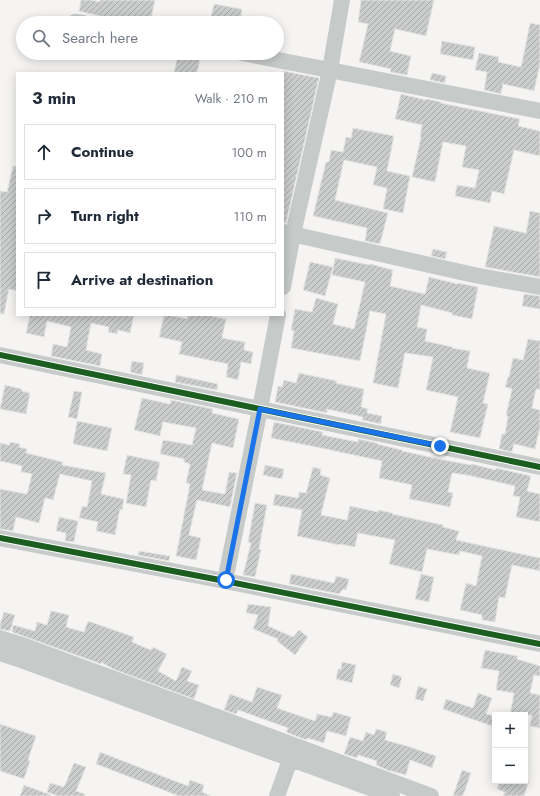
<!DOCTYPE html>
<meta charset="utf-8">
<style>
:root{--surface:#fff;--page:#f6f6f7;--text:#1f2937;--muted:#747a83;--line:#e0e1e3}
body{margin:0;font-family:Jost,sans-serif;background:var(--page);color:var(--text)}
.controls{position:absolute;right:12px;bottom:12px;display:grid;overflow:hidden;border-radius:0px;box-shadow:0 2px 10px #0003}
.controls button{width:36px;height:36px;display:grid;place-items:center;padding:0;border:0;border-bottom:1px solid var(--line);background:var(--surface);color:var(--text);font:20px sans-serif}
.stop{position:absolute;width:12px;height:12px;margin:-9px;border:3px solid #1a73e8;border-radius:50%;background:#fff}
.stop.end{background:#1a73e8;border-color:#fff;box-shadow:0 1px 4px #0008}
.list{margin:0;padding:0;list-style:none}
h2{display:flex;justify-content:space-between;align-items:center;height:52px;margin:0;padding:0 16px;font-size:17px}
h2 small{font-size:13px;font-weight:400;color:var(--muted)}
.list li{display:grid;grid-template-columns:26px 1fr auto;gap:12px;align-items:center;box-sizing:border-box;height:56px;margin:0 8px 8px;padding:0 8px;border:1px solid var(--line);border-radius:0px}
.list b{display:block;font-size:15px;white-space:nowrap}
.list em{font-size:13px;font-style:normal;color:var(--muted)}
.icon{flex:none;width:22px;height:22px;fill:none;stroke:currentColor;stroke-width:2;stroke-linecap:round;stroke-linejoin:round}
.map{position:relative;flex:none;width:540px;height:796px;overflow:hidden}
.search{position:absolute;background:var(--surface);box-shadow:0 2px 10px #0003;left:16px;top:16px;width:268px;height:44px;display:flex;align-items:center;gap:10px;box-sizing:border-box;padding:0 14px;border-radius:22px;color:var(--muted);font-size:15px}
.panel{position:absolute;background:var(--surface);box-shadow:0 2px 10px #0003;left:16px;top:72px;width:268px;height:244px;border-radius:0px}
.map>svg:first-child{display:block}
.building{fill:url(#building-hatch);stroke:#e4e4e3}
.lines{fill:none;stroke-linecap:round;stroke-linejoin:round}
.minor{stroke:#c6cac9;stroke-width:16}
.cycleway-casing{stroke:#fff;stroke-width:8}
.cycleway{stroke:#1b5e20;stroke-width:6}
.route{stroke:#1a73e8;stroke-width:5}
</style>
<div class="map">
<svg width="540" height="796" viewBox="0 0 540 796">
<defs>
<pattern id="building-hatch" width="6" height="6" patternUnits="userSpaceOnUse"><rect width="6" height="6" fill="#cbcdcc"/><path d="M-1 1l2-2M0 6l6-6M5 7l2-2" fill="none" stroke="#a8abaa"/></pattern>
</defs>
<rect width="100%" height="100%" fill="#f5f4f3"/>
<path class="building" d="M81,0H91L100,2V0H155L151,19L131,16L129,23L112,21L113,19L79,11Z
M361,0H434L426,36L395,29L390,51L411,56L407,75L390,72L391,69L359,62L368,24L358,22Z
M214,4L242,9L240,23L211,17Z
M530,23L540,25V64L534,91L503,84L501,94L484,90L487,72L475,70L479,53L499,57L498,62L521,67L525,48Z
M442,41L475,47L473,60L440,54Z
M178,54L200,59L197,73H174Z
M283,71L319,78L286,223H283Z
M432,73L446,76L445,83L430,80Z
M401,94L426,100L427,99L441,102V103L520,119L518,126L540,131V156L514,150L504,194L492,191L490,203L455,196L457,185L475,188L479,170L462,167L466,146L443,142L435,182L412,177L421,137H420L422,125L395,119Z
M353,128L394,136L387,171L410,176L403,213L383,209L387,188L373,185L377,167L344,160L335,200L388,213L380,244L365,241L367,228L313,216L326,162H329L331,150L343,152L346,137L351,138Z
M13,166H17V291L9,289L4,314H0V191L7,192Z
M530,211L540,213V277L485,267L494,226L526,233Z
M433,249L447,252L445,259L431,256Z
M335,258L370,265V264L393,270L390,286L425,294L429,277L458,284V283L478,287L472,319L452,315V313L421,305L417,327L427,329L425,341L453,347L452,348L470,351L467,368L490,373L483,403L488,404L480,438L450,432L458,397L426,390L433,357L405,353L398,388L373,383L386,314L370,311L360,361L291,348L294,331L291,330L295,309L312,312L316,298L338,304L333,324L354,329L365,282L332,275Z
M310,262L333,267L325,296L303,290Z
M524,294L540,296V309L522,306Z
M30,315H134L130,333L118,330L117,334L108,332L109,327L91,323L86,350L102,354L100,366L51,356L53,344L67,347L71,327L47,321L44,337L26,333Z
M164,315H170L187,319L188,315H207L226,319L222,338L245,342L244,350L253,352L251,364L241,362L238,380L226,377L228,364L179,354L182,342L159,337Z
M528,339L540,341V390L536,389L532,408L540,410V427L535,449L514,444L512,452L499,449L502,434H505L508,416L506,415L512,389L505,387L508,377H509L513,358L523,360Z
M132,361L144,363L142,375L130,372Z
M299,373L337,381L336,383L364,389L361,407L368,409L367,413L382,416L381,424L362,420L363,417L327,409V413L275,402L278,386L282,387L284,380L296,383Z
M176,375L218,384L217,390L175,382Z
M5,385L22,389V391L30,393L26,414L0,409Z
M74,391L82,392L77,419L68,417Z
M142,398L170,404L171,400L213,409L212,413L239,419L233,448L212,443L202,490L225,494L229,472L237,473L230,507L197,500L189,535L201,538L196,560L176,556L190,484L186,483L190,464L184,462V459L160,454L163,440L192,445L196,428L163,422L160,436L134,430Z
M77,421L112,428L107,451L73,444Z
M274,422L323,432L322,435L358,442V439L377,443V444L402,450V451L444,460L471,465L472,464L496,470V468L531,476L527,491L540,494V522L516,517L520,497L513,496L515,486L467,475L452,473L448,492L453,493L450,507L409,499L412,485L379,478L382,461L321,448L271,438Z
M10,442L20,444L19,447L27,449L26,453L63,462L62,465L106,473L101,494L124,499L122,510L120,509L115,535L96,531L98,522L79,518L82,506L87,507L92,481L60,474L53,500L45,498L39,523L16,517L13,531L0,529V489L27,494L32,474L21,472L22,466L0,461V443L10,445Z
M127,455L160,462L156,481L151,480L146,507L126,503L131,475L123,474Z
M265,465L284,469L282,479L263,475Z
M313,467L321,469L320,475L330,478L321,515L347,520L350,506L378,512V510L393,513L392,514L443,525V527L459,531L456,540L540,558V571L512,565L505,598L499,597L495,622L482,620V615L460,610L466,583L476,586L482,556L460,551L459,555L427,549L422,572L389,564L395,540L358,533L355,547L339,544V545L297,536L302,510L273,505L275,494L298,498L299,492L306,493Z
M255,503L267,505L259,549L261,550L255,577L243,575L251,543L248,542Z
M59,517L78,521L74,542L65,541L66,533L56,531Z
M139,551L170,556L169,561L138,555Z
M291,574L334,583L336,576L349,579L346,590L343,589L339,594L289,584Z
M421,574L434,577L429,602L415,599Z
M248,604L271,607L268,626L293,637L299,630L308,637L295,655L277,641L278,639L253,629L258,615L246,613Z
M51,611L69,615L66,627L84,632L88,621L134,637L132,642L151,650L153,647L167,654L158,671L176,681L182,667L192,671L187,681L199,685L194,699L113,669L101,662V664L12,632L13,625L35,631L37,622L47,625Z
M4,612L15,615L10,631L0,629V625Z
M485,650L518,656L517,659L540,666V676L534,675L530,693L540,695V728L530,726L532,715H510L514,693L496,690L499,671L481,668Z
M342,662L356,665L352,683L336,679L338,669H341Z
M393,674L402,677L399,688L390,685Z
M418,686L427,689L423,701L415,699Z
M257,687L282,695L277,708L315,721L317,714L332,717L333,712L351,717L346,736L327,731L324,743L307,738L306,740L286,732L288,728L238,710L236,714L224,710L230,694L252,702Z
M478,693L492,698L486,714L495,716V727L443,709L446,699L473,708Z
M0,724L36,736L28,760L30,761L24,779L0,771Z
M376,729L387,732L385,740L407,746L436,756L432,768L410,760L406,775L387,770L376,765L377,761L358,755L357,758L344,754L350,737L363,741L366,732L374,735Z
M100,752L188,786L190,780L204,785L202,792L211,796H179L96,764Z
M74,763L86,767L76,791L85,794V796H58L47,792L50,783L64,787Z
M462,770L471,773L463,796H453Z
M500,781H529L524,796H503L505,792L497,789Z
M24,785L51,795V796H20Z"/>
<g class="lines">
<path class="minor" d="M75,22L83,23
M242,53L540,111
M283,232L474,275L540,287
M283,287L293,234L330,70L342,0
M0,355L260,409L540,467
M0,538L225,581L540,644
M225,581L260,409L278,315
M0,638L22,645L431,796
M0,653L21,660L392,796
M277,796L294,749"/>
<defs>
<path id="cycleway" d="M0,355L260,409L540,467
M0,538L225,581L540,644"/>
</defs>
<use href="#cycleway" class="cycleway-casing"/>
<use href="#cycleway" class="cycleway"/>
</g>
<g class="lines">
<path class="route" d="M226,580L260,409L440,446"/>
</g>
</svg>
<div class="controls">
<button>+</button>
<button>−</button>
</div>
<div class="stop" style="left:226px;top:580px"></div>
<div class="stop end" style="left:440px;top:446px"></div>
<div class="search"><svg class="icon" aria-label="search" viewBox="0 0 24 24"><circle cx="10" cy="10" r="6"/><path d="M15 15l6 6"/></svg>Search here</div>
<section class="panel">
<h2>3 min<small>Walk · 210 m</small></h2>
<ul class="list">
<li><svg class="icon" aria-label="ahead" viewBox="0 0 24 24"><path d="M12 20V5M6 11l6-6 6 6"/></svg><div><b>Continue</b></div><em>100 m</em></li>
<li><svg class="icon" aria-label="right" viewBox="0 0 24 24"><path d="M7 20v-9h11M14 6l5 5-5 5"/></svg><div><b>Turn right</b></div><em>110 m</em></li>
<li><svg class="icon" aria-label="arrive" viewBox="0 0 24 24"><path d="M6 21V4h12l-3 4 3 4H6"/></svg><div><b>Arrive at destination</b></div></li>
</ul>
</section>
</div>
